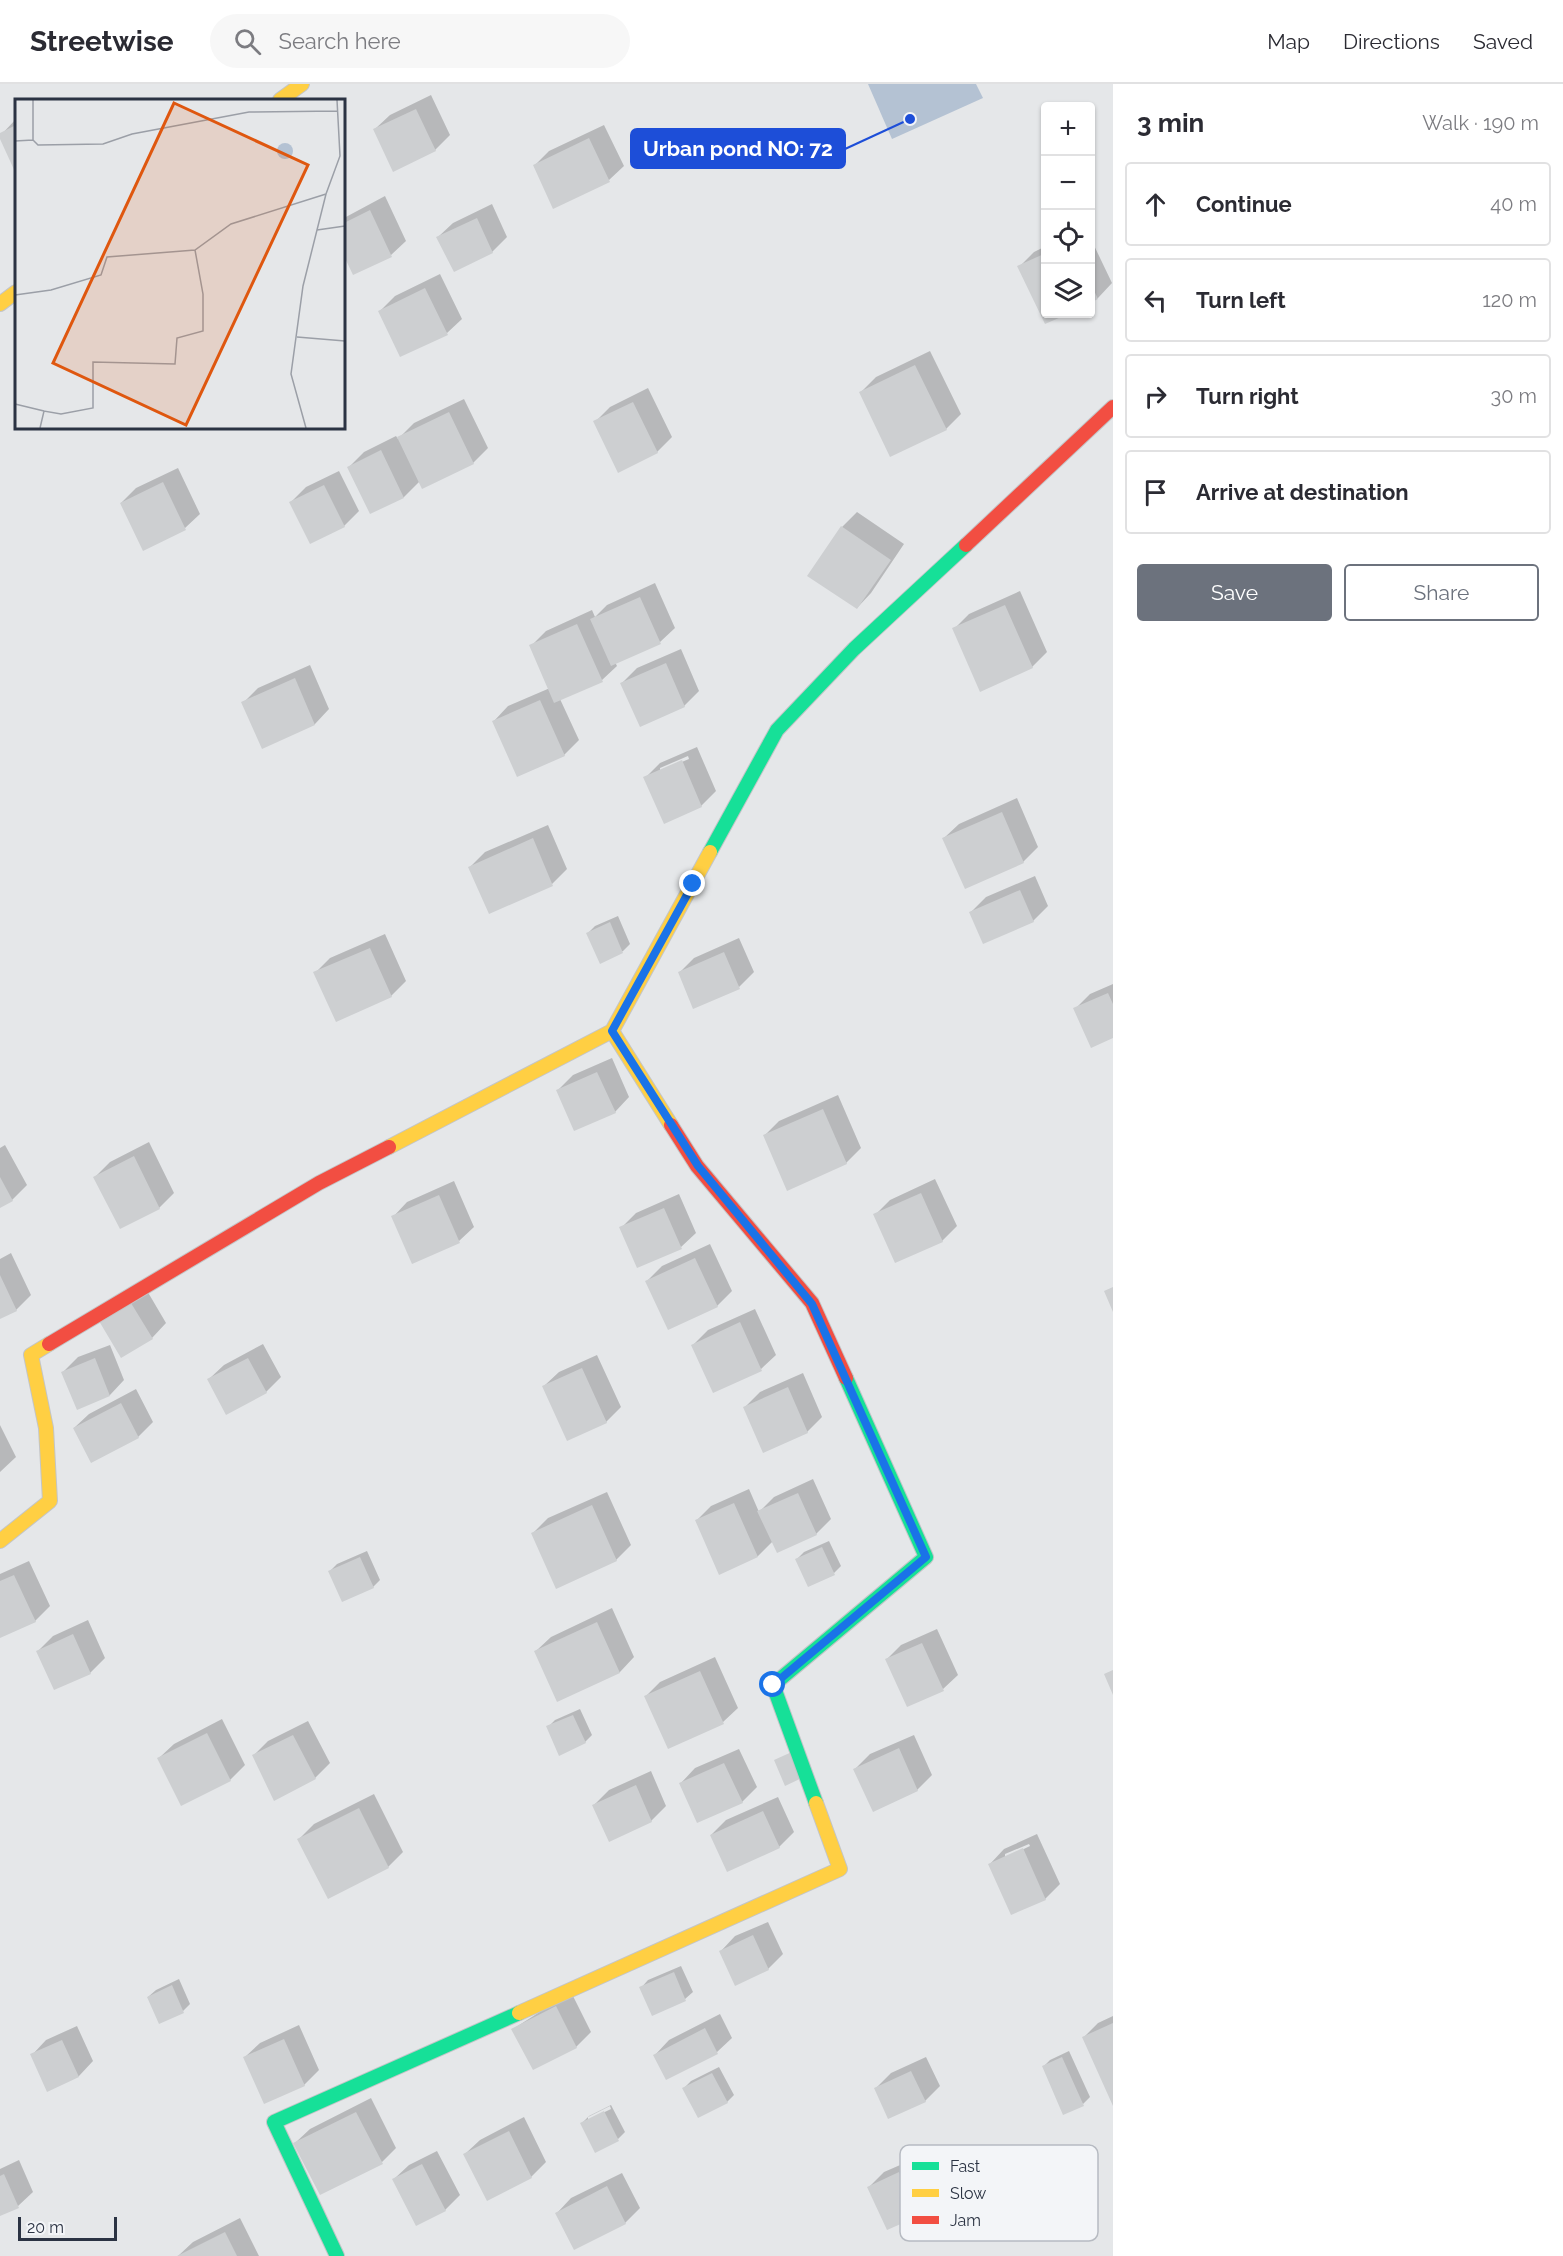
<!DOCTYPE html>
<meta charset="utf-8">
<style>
:root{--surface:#fff;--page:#f7f7f7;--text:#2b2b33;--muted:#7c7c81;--line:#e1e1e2;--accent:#6c727d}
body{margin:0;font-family:Raleway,sans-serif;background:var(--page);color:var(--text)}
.controls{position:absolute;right:18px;top:18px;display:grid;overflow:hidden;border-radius:6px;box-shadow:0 2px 4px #0004}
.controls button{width:54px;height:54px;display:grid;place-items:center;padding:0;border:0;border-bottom:2px solid var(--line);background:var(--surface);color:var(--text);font:30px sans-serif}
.scale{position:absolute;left:18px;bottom:15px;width:99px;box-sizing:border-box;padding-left:6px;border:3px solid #2b3343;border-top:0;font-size:16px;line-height:21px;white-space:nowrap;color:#2b3343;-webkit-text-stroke:4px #f3f5f8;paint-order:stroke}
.stop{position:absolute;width:18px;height:18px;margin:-14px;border:4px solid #1a73e8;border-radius:50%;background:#fff}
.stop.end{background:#1a73e8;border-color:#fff;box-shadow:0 2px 6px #0008}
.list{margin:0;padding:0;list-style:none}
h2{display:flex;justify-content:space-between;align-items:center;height:78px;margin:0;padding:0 24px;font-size:26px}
h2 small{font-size:20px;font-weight:400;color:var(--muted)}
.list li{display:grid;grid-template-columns:39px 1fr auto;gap:18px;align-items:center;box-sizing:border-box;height:84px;margin:0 12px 12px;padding:0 12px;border:2px solid var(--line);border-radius:6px}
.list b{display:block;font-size:22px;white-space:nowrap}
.list em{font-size:20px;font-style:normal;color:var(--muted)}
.actions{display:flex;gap:12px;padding:18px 24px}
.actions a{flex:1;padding:14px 0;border:2px solid var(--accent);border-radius:6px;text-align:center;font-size:21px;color:var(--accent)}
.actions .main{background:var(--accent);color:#fff}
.icon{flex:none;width:33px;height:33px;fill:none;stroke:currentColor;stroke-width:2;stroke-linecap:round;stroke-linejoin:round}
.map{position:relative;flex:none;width:1113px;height:2172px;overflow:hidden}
header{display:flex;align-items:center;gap:36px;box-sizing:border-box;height:84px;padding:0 30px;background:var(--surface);border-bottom:2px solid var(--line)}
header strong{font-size:28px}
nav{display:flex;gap:33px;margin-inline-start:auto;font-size:21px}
.search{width:420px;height:54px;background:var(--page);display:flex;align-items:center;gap:15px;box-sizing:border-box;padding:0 21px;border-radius:33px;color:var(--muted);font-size:22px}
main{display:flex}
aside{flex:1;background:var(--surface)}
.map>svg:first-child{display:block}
.water{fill:#b4c2d3}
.shadow{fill:#0003;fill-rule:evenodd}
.building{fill:#cdcfd1}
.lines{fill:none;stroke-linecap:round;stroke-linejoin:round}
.fast-casing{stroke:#c3c5c7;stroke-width:16}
.slow-casing{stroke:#c3c5c7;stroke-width:16}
.jam-casing{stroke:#c3c5c7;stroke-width:16}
.fast{stroke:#16e098;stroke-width:14}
.slow{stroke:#ffcf43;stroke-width:14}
.jam{stroke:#f24e42;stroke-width:14}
.route{stroke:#1a73e8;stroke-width:8}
.inset-road{fill:none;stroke:#9b9fa7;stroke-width:1.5}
.view{fill:#df570f;fill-opacity:0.15;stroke:#df570f;stroke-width:3}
.inset-edge{fill:none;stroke:#2b3343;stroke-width:3}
.key{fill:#f3f5f8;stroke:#b7bbc2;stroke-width:1.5}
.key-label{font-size:16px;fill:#2b3343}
.leader{fill:none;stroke:#1d4ed8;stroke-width:2}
.callout-dot{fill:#1d4ed8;stroke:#f3f5f8;stroke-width:2}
.callout{fill:#1d4ed8;stroke:#1d4ed8;stroke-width:2}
.callout-label{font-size:21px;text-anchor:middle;font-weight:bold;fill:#fff}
</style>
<header>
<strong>Streetwise</strong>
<div class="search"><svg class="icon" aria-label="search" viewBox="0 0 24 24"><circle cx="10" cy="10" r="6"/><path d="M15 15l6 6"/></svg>Search here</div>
<nav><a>Map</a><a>Directions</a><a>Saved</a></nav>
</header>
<main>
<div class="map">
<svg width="1113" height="2172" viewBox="0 0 1113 2172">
<rect width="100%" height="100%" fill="#e5e7e9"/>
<path class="water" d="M868,0H976L983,14L892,55Z"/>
<path class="shadow" d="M431,11L450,51L435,66L375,45L390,31Z
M16,35V86L0,52Z
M604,41L624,82L609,96L554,123L534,82L549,67Z
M385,112L406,157L391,171L353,189L344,169V134Z
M492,120L507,153L492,168L438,153L453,139Z
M1090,153L1112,199L1098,214L1090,217Z
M1046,162V230H1065L1046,238L1019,183L1034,168Z
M440,190L462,235L447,249L380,227L395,212Z
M930,267L961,330L946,345L861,308L876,293Z
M648,304L672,353L657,368L595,338L610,323Z
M464,315L488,364L473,379L420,397L404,413L371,428L349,383L364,368L396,352L398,355L414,339Z
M178,384L200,430L185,444L121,419L136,404Z
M339,387L359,427L344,442L291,418L306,403Z
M857,428L904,460L871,509L857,524L842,443Z
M655,499L675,544L660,558L615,578L617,582L602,596L560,615L579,656L564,671L494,637L508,622L550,604L531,562L546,547L592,526L595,533L607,521Z
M1020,507L1047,568L1032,583L954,545L969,530Z
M681,565L699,607L684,622L622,599L637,584Z
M310,581L329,625L315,640L263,663L243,619L258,604Z
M697,663L716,707L701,722L645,694L660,679ZM688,672L689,675L660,687V684Z
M1017,714L1038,763L1023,778L944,754L959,740Z
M548,741L567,785L552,800L490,828L470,783L485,768Z
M1035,792L1048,822L1033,837L971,828L986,813Z
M618,832L630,860L623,867L601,878L588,849L595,842Z
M385,850L406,897L391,912L315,889L330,874Z
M739,854L754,888L739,903L679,889L694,874Z
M1113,900V953L1075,925L1090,910Z
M612,974L629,1013L615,1028L558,1006L573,991Z
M838,1011L861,1064L846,1079L764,1052L779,1037Z
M149,1058L174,1109L159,1124L95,1093L110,1078Z
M5,1061L27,1101L12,1116L0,1122V1064Z
M935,1095L957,1142L942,1157L875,1131L890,1116Z
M454,1097L474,1143L459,1157L393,1133L407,1118Z
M679,1110L696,1149L681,1163L621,1144L636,1129Z
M710,1160L732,1207L717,1222L647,1197L662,1182Z
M11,1169L31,1211L16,1226L0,1233V1175Z
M146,1205L166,1239L152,1254L101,1238Z
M755,1225L776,1271L761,1285L693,1261L708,1246Z
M263,1260L281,1293L266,1308L209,1295L224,1281Z
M110,1261L124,1296L110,1311L77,1324L63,1288L78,1273Z
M597,1271L621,1323L606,1338L544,1302L559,1288Z
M803,1289L822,1333L807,1348L745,1323L760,1308Z
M136,1305L153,1338L138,1353L74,1344L89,1330Z
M0,1341L16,1373L0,1388Z
M813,1395L831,1435L816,1450L773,1457L758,1472L720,1489L696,1437L711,1422L749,1405L759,1428L774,1413Z
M607,1408L631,1461L616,1476L533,1449L548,1434Z
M829,1457L841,1482L834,1489L797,1475L804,1468Z
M367,1467L380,1496L373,1503L330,1487L337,1480Z
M29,1477L50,1522L35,1537L0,1550V1490Z
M612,1524L634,1573L620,1588L557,1616L536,1567L551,1553Z
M88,1536L105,1574L90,1589L38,1567L53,1552Z
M937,1545L958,1591L943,1605L886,1576L901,1561Z
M715,1573L738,1624L723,1638L668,1663L646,1612L660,1598Z
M580,1625L592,1651L585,1658L548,1643L555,1636Z
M222,1635L245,1681L230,1696L159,1674L174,1660Z
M308,1637L330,1679L315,1694L253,1672L268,1657Z
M914,1651L932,1691L917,1706L855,1685L870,1670Z
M739,1665L757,1703L742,1718L681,1699L695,1684Z
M651,1687L666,1722L651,1737L594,1721L609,1706Z
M374,1710L403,1768L388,1783L299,1755L314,1740Z
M778,1713L794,1748L779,1763L711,1751L726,1736Z
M1037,1750L1060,1800L1045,1815L990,1780L1004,1765ZM1029,1760L1030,1762L1005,1774V1770Z
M768,1838L783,1870L768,1885L721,1867L735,1852Z
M681,1882L693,1908L685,1915L653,1930L641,1904L648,1896Z
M179,1895L190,1920L183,1927L148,1913L156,1906Z
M571,1908L591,1948L576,1963L513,1945Z
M720,1930L732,1954L717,1968L655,1971L669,1956Z
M1113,1932V2019L1084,1953L1098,1939Z
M299,1941L319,1986L304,2001L245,1973L260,1959Z
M77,1942L93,1977L79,1992L48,2006L32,1971L46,1956Z
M1069,1967L1090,2013L1083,2020L1043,1983L1050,1976Z
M926,1973L940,2002L925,2017L876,2004L891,1989Z
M719,1983L734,2011L727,2018L684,2004L691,1997Z
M371,2014L396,2064L382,2078L295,2059L310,2045Z
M611,2021L625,2048L618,2055L582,2039L589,2032ZM610,2022L611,2025L588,2036V2033Z
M524,2033L546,2078L531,2093L465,2070L480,2056Z
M437,2067L460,2111L445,2126L394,2095L409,2081Z
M914,2075L933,2116L918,2131L869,2103L884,2088Z
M19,2076L33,2108L18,2122L0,2131V2085Z
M622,2089L640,2124L625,2139L557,2129L571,2114Z
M240,2134L259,2172H178L193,2158Z"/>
<path class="building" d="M416,25L436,67L393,88L373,45Z
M16,41V90L0,55V49Z
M589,54L610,98L553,125L533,81Z
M370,126L392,173L353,191L344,172V139Z
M477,134L493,169L454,188L436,153Z
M1046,169V230H1068L1045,240L1017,182Z
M1090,198L1098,215L1090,219Z
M425,204L448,251L400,273L378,227Z
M915,281L947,346L890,373L859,308Z
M633,318L658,369L618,389L593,337Z
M449,328L474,380L422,405L397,353Z
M381,366L404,414L370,430L347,383Z
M163,398L186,446L143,467L120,419Z
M324,401L345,443L310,460L289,418Z
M841,442L891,476L857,525L807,492Z
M640,513L661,560L611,582L590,535Z
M1005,521L1033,584L980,608L952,544Z
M577,540L603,598L554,619L529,561Z
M666,579L685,623L640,643L620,599Z
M295,594L315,641L262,665L241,618Z
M540,616L565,672L517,693L492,637Z
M682,676L702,723L664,740L643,693Z
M1002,728L1024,779L965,805L942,754Z
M533,754L553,802L489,830L468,783Z
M1020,806L1034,838L983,860L969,828Z
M610,838L623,869L600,880L586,849Z
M370,864L392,913L336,938L313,888Z
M724,868L740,905L693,925L678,888Z
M1108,909L1113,920V954L1091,964L1073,924Z
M597,988L616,1029L574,1047L556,1006Z
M823,1025L847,1080L787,1107L763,1051Z
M134,1072L160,1125L120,1145L93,1093Z
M0,1093L13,1117L0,1124Z
M921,1109L943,1158L895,1179L873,1130Z
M439,1111L460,1159L412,1180L391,1132Z
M664,1124L682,1165L637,1184L619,1143Z
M695,1174L718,1223L668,1246L645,1197Z
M0,1191L17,1227L0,1235Z
M1113,1203V1228L1104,1207Z
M131,1219L153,1255L121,1274L99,1237Z
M740,1238L762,1287L713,1309L691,1261Z
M95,1274L110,1312L77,1326L61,1288Z
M248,1274L267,1309L226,1331L207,1295Z
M582,1284L607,1339L567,1357L542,1302Z
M788,1303L808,1349L763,1369L743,1323Z
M121,1319L139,1354L91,1379L73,1344Z
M798,1409L817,1451L777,1469L757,1427Z
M734,1419L758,1473L719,1491L695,1436Z
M592,1421L617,1477L556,1505L531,1449Z
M822,1463L835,1491L808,1503L795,1475Z
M360,1473L374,1504L342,1518L328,1487Z
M14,1491L36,1538L0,1554V1497Z
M597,1538L620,1589L557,1618L534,1567Z
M73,1550L91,1590L54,1606L36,1567Z
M922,1559L944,1607L907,1623L885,1575Z
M1113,1586V1611L1104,1590Z
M700,1587L724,1640L668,1665L644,1612Z
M573,1631L586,1659L559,1672L546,1642Z
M207,1649L231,1697L181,1722L157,1674Z
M293,1651L316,1695L274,1717L252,1671Z
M899,1664L918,1707L873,1728L853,1685Z
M794,1667L806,1692L785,1702L774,1676Z
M724,1679L743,1719L697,1739L679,1699Z
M636,1701L652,1738L609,1758L592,1721Z
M359,1724L389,1784L328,1815L297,1755Z
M763,1727L780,1764L727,1788L710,1751Z
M1023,1764L1046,1816L1011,1831L988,1780Z
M753,1851L769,1886L735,1902L719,1867Z
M674,1888L686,1917L652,1932L639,1903Z
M172,1901L184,1929L159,1940L147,1913Z
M556,1922L577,1964L533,1986L511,1945Z
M1113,1939V2022L1082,1953Z
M705,1944L718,1970L666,1996L653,1971Z
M284,1955L305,2002L264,2020L243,1973Z
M62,1956L79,1993L47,2008L30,1970Z
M1062,1973L1084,2022L1063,2031L1042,1982Z
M911,1987L926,2018L888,2035L874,2004Z
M712,1989L728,2019L698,2034L682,2004Z
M604,2027L619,2057L595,2069L580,2039Z
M356,2028L383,2080L320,2111L293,2059Z
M509,2047L532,2094L487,2117L463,2070Z
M422,2080L446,2127L416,2142L392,2095Z
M899,2088L919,2132L887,2146L867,2103Z
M4,2090L19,2124L0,2132V2092Z
M607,2102L626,2140L574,2166L555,2129Z
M225,2148L237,2172H177Z"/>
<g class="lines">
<defs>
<path id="fast" d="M710,768L777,646L854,565L966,461
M816,1719L773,1601L926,1473L846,1294
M337,2172L274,2038L519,1929"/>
<path id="slow" d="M280,16L302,0
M0,220L16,208
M612,947L671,1041
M389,1063L612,947L710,768
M0,1457L50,1417L46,1344L31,1271L49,1260
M519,1929L840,1785L816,1719"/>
<path id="jam" d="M966,461L1113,323
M671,1041L697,1082L812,1219L846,1294
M49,1260L319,1099L389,1063"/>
</defs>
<use href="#fast" class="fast-casing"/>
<use href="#slow" class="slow-casing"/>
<use href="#jam" class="jam-casing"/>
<use href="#fast" class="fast"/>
<use href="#slow" class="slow"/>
<use href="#jam" class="jam"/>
</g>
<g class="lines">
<path class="route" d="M693,800L612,947L698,1082L812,1220L926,1473L773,1601"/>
</g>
<g transform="translate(15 15)">
<rect width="330" height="330" fill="#e5e7e9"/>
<path d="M262 52a8 8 0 1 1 16 0a8 8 0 1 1-16 0Z" fill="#b4c2d3"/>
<path class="inset-road" d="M18,1V41L23,46L88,45L117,35L234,13L323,12M0,42L18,41M302,131L330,127M0,196L36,191L86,176L92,158L180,151L216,125L311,95M282,238L330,242M0,305L29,312M25,329L29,312L46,315L78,309V263L160,265L162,239L188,232V195L180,151M291,329L276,275L288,187L311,95L325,57L322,1"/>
<path class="view" d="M159,4L293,66L171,326L38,264Z"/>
<rect width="330" height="330" class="inset-edge"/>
</g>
<rect x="900" y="2061" width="198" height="96" rx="9" class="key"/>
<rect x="912" y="2078" width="27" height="8" fill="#16e098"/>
<rect x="912" y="2105" width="27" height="8" fill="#ffcf43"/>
<rect x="912" y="2132" width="27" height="8" fill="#f24e42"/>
<g class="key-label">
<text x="950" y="2088">Fast</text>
<text x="950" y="2115">Slow</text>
<text x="950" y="2142">Jam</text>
</g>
<path class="leader" d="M910 35L845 65"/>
<circle class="callout-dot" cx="910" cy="35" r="6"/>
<rect class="callout" x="631" y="45" width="214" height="39" rx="6"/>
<g class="callout-label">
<text x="738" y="72">Urban pond NO: 72</text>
</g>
</svg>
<div class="controls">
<button>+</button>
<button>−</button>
<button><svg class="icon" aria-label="locate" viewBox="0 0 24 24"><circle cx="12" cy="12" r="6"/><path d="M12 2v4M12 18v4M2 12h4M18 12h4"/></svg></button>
<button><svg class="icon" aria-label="layers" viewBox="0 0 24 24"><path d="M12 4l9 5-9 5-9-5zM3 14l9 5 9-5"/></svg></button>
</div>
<div class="scale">20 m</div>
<div class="stop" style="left:773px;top:1601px"></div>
<div class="stop end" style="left:693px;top:800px"></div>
</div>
<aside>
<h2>3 min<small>Walk · 190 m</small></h2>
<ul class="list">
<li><svg class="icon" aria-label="ahead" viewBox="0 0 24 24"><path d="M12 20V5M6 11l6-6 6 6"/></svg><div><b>Continue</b></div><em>40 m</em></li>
<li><svg class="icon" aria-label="left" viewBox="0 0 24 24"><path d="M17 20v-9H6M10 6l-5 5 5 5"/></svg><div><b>Turn left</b></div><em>120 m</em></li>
<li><svg class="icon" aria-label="right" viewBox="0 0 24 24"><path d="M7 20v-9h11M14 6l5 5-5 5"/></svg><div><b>Turn right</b></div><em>30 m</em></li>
<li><svg class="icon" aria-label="arrive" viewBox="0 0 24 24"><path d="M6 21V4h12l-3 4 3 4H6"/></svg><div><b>Arrive at destination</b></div></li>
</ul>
<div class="actions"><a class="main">Save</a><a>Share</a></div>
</aside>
</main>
